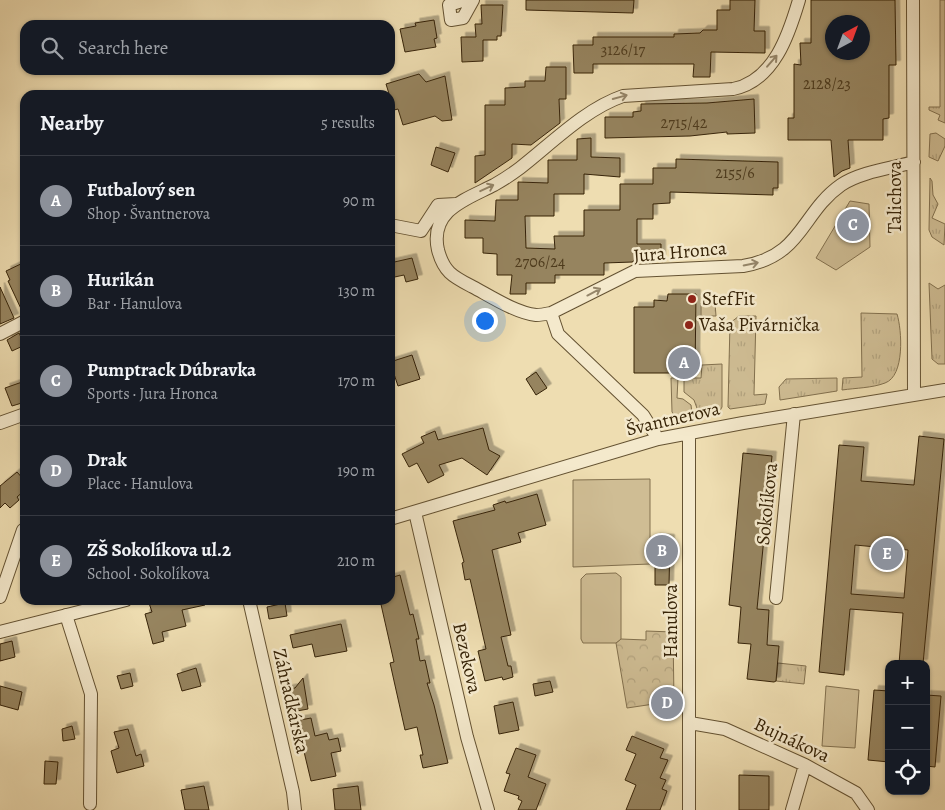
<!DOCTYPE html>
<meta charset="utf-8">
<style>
:root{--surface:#171b24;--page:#20242c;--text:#f1f3f6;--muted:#9ea1a6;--line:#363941;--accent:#8c9099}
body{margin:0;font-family:Alegreya,serif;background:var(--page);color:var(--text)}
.controls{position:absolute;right:15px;bottom:15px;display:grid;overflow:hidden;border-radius:10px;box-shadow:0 1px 4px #0004}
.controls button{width:45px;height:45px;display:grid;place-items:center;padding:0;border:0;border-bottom:1px solid var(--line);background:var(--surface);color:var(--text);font:25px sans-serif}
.compass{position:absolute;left:825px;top:15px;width:45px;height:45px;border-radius:50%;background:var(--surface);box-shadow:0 1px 4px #0004;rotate:41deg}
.you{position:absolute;left:484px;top:320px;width:18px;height:18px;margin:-12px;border:4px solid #fff;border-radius:50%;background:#1a73e8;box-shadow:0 0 0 8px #1a73e833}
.badge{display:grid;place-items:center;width:32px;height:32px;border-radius:50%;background:var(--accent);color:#fff;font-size:16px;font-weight:700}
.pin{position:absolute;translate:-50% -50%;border:2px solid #fff;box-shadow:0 1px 5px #0006}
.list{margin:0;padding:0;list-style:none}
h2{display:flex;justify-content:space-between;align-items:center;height:65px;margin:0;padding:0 20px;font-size:21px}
h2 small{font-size:16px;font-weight:400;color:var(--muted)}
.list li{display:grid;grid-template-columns:32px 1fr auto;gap:15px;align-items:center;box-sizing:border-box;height:90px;padding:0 20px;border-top:1px solid var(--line)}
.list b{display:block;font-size:19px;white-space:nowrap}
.list p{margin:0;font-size:16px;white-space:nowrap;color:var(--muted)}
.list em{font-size:16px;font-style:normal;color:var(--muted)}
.icon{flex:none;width:28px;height:28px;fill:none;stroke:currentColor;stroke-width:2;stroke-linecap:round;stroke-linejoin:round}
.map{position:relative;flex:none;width:945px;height:810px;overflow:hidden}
.search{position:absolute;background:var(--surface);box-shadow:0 1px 4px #0004;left:20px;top:20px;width:375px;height:55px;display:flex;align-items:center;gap:12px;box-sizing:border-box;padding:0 18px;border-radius:15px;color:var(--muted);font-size:19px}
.panel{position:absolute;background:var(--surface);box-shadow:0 1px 4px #0004;left:20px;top:90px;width:375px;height:515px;border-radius:15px}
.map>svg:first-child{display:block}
.grass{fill:url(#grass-tufts);stroke:#82704e}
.park{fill:url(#park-crowns);stroke:#82704e}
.pitch{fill:#cfbd94;stroke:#82704e}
.building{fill:#96845f;stroke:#362307;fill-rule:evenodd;filter:url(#shadow)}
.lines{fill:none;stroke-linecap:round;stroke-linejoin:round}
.street-casing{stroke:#645232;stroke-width:14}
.street{stroke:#f4e9cc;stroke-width:12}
.oneway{stroke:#95866a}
.poi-dot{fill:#8f2418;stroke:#f4e9cc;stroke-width:2}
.labels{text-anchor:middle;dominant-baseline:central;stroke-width:5;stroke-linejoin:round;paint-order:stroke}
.number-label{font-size:16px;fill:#4e3b1d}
.street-label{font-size:19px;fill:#362307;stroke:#f4e9cc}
.poi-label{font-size:19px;fill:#362307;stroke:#f4e9cc;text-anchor:start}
</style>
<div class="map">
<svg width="945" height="810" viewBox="0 0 945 810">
<defs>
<pattern id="grass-tufts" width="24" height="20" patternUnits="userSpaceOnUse" patternTransform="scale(1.25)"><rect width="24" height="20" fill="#cfbd94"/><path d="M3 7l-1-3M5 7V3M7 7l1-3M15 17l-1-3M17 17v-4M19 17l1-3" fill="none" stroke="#b2a27e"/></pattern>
<pattern id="park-crowns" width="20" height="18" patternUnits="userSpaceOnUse" patternTransform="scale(1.25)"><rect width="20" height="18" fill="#cfbd94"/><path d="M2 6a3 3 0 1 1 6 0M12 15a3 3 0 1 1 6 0" fill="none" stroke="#b2a27e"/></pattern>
<filter id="shadow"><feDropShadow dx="4.5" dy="-4.5" stdDeviation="0" flood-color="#0004"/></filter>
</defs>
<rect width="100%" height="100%" fill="#eeddb1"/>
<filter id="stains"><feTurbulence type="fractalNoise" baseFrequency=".004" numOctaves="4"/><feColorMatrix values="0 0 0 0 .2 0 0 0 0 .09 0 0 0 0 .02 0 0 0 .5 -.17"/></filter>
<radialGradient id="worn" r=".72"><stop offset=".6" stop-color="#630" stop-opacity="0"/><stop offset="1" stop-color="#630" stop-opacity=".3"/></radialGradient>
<path class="grass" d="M940,0H945V123L938,120L940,115L929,110V107H940Z
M936,133L945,139V146L938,161L929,157L930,134Z
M930,178L932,181L933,195L938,204L932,218L945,224L944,245L932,237L929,230Z
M929,283L938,289L945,285V364H938L932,359Z
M861,313L897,314C902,330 905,376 885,383C872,388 856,388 842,390L843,378L862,377Z
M739,316H756L754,395L767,394L765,404L730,409L728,407L730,323Z
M722,364V407C719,415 710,414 702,415L698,411L694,400L684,392V378H701L702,365Z
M671,378H678L677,398L683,399L691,405L692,413L689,418L678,420L672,412Z
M837,378V391L780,400L779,387L786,379Z
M778,663L806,666L804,684L776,681Z"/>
<path class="park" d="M701,303H715L716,316H701Z
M646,631L673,632L674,701L627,708L616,643L621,639L646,640Z"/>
<path class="pitch" d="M850,201L869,204L870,247L836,270L816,258Z
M650,479V564L573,567V480Z
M616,573L621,577V639L616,643H583L581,639V579L586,574Z
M826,686L859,690L855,748L822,746Z"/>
<path class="building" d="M526,0H634L633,13L526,10Z
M730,0H755L754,31H765V53L711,52L710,77H693L694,64H593V73H574L573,45H593V37H674V34L700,33L703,30H717V10H730Z
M811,0H895L896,65H889V118L883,119V140H848L850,168L842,171L834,177L831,140H788V118H794V64L801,65L800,43H811ZM832,22H862V52H832Z
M481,5H503L501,36H497V40H483V61L462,62L461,37H476L475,24H482Z
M434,20L437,38L434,39L436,47L405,52L400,29L416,26L415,23Z
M546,67H566V99H559L560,123L531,145L512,144V158L475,183V156L485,155V105H505V88L525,87V81H545Z
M419,74L426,82L445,76L452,120L442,121L435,116L403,125L398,109L394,110L386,84Z
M754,99L755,133L727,134V132L690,136L605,138V117H633V112L641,111V104L707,103Z
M591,138V157L620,158V177L584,174V194H554V216H525L526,248L555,249L554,236H584V210H620V184H653V168H676V159L778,162V188H773V195L670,192V203L653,204V219H637V244H661V259L633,261V262L604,263V275H555V283H526V294H510L512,275H497V254L483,253V238H465V220L495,221L496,200H518V182L548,183V160H577V139Z
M436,147L455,153L448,172L431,165Z
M412,258L418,279L406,282L404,275L390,278V263Z
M25,262V313H23L8,281L10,280L6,271Z
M0,287L14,318L0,324Z
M668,294H696L695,373H634V307H654V300L667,301Z
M19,333L25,345L12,351L7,340Z
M412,355L420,379L398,386L390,362Z
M536,372L547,388L536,395L526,379Z
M25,381V402L12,406L5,388Z
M483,428L489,450L500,456L487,475L462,458L439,465L444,475L428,483L417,463L409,467L402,454L424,443L421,437L435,431L438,440Z
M919,436L944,439L923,664H899L903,613L850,609L844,675L819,672L839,445L864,447L861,481L914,485ZM855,545L908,550L904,598L851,594Z
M743,453L772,456L757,609L769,610L767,645L779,646L776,681L774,682L747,679L751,644L738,643L741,607L729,605Z
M17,472L25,481V490L17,497L19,500L10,508L5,503L0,508V486Z
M537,494L546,525L518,533L521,542L492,550L511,635L501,637L508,666H511L513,677L503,680L502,677L485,681L478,651L486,649L470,579L465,580L462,563L464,562L453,521L495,510L493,505L505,501L506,503Z
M655,538L670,539L669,585H655Z
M400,575L410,615L413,614L419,639H416L420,661L425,660L430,683H427L434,705L448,763L423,768L420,755H423L417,727L405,730L390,663L394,662L380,600H390V578Z
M159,600H205V605L182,610L186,626L162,632L164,641L153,644L145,614L152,612L149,603Z
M285,603L287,616L269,619L267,607Z
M341,624L347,651L315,657L312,644L293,648L290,635Z
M12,641L15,657L0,661V644Z
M196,668L201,686L182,691L177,674Z
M130,673L133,686L121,689L117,676Z
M303,678L308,709L297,711L296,708L288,709L284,690L295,688Z
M550,681L553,692L535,696L533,684Z
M0,686L22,692L18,710L0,705Z
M874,690L889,691V762L868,760Z
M926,695L941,696L935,767L926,766Z
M513,702L519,730L499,734L494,706Z
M311,718L315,736L327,733L329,740L338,738L341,751L331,753L336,776L311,781L301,739H304L300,720Z
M72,726L75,739L63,741L62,729Z
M128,729L136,756L141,754L144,766L117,773L111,751L119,748L114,732Z
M632,736L664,749L660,758L668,760L660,778L666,780L662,789L667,791L660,810H626L636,785L625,780L636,754L626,750Z
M516,748L536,755L528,777L546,784L536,810H518L522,801L518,799L519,796L504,791L510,774L506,773Z
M45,761L58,762L56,784H44Z
M739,775L769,776V810H739Z
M204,786L209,810H185L181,790Z
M358,786L361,810H335L333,789Z"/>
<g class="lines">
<defs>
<path id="street" d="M465,0L449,5L451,20L463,18L473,0
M799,0C789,34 774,81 733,89L623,96C585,109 551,144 520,168C512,174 503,180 494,185C467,199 429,210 438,250C444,273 454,277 473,287C490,296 516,313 536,315C540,315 546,314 551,313L635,271L743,266C803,256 801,213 841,185C860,172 892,168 914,162
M913,0L914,394
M390,225L421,231L438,205L456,204
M551,313L558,334L643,415L658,439
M0,334L25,321
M0,423L25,414
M689,433V810
M415,512L467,737L488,810
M390,519L658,439L743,423L945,390
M0,597L23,530
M776,598L794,414
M249,600L293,792L295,810
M66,615L91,694L90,804
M0,632L126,600
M690,723L725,729L805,765L856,793L868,810
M792,810L805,765"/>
</defs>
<use href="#street" class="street-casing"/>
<use href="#street" class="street"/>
</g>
<defs><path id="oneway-shaft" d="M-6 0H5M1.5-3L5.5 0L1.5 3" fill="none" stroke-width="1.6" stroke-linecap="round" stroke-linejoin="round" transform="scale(1.25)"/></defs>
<g class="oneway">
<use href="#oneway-shaft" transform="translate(772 61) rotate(-49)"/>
<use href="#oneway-shaft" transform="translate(620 97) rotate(-15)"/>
<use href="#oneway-shaft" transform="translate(487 188) rotate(-25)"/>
<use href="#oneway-shaft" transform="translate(751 264) rotate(-11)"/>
<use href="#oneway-shaft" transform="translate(594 292) rotate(-28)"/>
</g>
<g class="poi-dot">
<circle cx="692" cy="299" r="5"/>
<circle cx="689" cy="325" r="5"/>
</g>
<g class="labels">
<g class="number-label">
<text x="623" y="50">3126/17</text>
<text x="827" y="84">2128/23</text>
<text x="684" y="123">2715/42</text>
<text x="735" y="173">2155/6</text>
<text x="540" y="262">2706/24</text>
</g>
<g class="street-label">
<text transform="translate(895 197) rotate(-90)">Talichova</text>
<text transform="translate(680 252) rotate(-5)">Jura Hronca</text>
<text transform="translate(673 419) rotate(-13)">Švantnerova</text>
<text transform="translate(767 504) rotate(-84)">Sokolíkova</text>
<text transform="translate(671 621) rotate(-90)">Hanulova</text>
<text transform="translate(467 658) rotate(77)">Bezekova</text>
<text transform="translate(291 701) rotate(77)">Záhradkárska</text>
<text transform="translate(792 740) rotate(25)">Bujnákova</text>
</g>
<g class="poi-label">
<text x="702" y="299">StefFit</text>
<text x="699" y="325">Vaša Pivárnička</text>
</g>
</g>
<rect width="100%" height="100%" filter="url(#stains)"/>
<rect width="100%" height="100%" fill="url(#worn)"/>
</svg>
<div class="controls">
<button>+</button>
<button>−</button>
<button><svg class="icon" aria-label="locate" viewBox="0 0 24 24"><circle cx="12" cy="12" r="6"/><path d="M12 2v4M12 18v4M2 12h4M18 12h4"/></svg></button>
</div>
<svg class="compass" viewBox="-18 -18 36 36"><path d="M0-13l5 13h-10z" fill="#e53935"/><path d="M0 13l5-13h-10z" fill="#9ea1a6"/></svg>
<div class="you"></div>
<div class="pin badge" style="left:684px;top:363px">A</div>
<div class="pin badge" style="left:662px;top:551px">B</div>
<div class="pin badge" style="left:853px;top:225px">C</div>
<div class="pin badge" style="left:667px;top:703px">D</div>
<div class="pin badge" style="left:887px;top:554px">E</div>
<div class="search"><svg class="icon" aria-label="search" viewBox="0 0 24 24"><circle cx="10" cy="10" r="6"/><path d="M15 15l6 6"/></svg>Search here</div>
<section class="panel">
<h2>Nearby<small>5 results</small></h2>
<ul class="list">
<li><span class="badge">A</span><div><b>Futbalový sen</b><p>Shop · Švantnerova</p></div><em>90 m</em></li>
<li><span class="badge">B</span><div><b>Hurikán</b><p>Bar · Hanulova</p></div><em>130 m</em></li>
<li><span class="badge">C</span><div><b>Pumptrack Dúbravka</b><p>Sports · Jura Hronca</p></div><em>170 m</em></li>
<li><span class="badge">D</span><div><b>Drak</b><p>Place · Hanulova</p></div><em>190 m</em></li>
<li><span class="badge">E</span><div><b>ZŠ Sokolíkova ul.2</b><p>School · Sokolíkova</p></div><em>210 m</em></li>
</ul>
</section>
</div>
